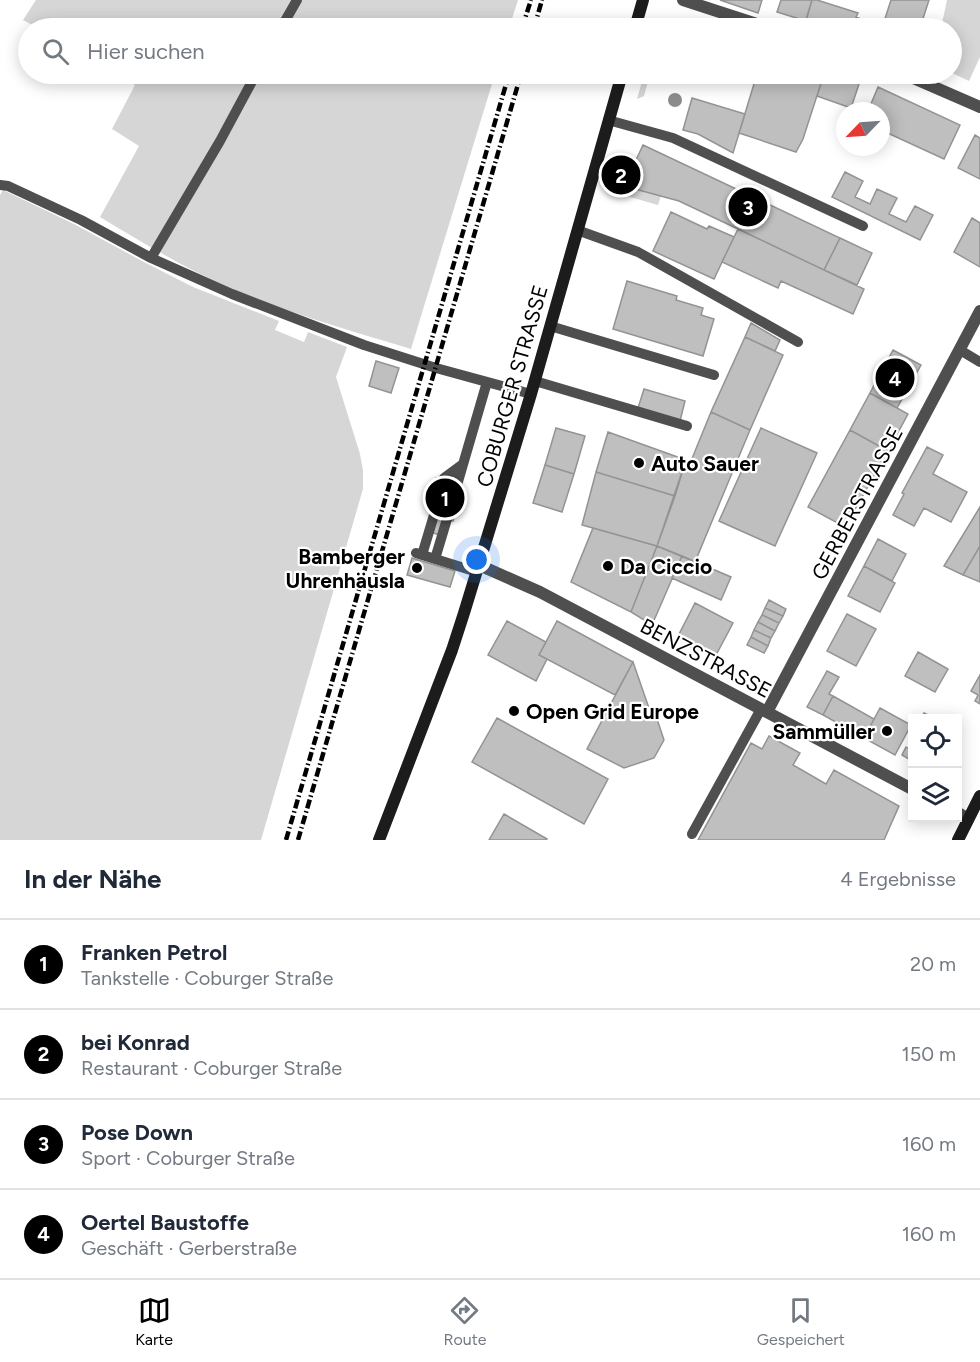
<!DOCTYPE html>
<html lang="de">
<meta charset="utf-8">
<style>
:root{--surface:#fff;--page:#f6f6f7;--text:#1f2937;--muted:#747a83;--line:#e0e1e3;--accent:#000}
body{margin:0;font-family:Figtree,sans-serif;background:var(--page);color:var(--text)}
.controls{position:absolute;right:18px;bottom:18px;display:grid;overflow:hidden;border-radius:0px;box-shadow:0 3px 15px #0003}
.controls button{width:54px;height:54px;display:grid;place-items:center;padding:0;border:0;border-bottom:2px solid var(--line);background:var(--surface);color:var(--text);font:30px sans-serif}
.compass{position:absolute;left:836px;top:102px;width:54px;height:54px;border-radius:50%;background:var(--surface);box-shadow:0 3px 15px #0003;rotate:245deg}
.you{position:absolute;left:477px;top:560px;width:21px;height:21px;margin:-15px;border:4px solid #fff;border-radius:50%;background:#1a73e8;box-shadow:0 0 0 9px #1a73e833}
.badge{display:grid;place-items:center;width:39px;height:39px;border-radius:50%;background:var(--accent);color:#fff;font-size:20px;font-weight:700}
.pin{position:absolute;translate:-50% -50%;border:3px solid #fff;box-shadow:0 2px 6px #0006}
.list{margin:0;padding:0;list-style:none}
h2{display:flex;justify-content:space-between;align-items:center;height:78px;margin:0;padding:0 24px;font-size:26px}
h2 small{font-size:20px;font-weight:400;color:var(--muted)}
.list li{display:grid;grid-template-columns:39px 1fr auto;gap:18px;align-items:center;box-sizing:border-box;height:90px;padding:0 24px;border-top:2px solid var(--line)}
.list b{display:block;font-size:22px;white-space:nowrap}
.list p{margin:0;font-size:20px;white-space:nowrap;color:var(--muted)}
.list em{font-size:20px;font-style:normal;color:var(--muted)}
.icon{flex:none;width:33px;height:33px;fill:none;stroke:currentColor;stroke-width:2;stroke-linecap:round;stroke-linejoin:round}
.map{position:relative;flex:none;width:980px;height:840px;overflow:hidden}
.search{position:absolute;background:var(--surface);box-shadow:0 3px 15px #0003;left:18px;right:18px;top:18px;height:66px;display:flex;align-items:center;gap:15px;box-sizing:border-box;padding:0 21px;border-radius:33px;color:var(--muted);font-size:22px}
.sheet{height:438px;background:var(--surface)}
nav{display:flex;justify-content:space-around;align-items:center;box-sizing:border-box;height:84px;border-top:2px solid var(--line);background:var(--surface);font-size:16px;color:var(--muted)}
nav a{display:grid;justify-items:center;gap:3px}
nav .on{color:var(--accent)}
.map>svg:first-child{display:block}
.green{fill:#d6d6d6}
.building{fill:#bfbfbf;stroke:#939393;stroke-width:1.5}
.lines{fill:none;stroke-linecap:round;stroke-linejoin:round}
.lane{stroke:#4f4f4f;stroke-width:10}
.street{stroke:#4f4f4f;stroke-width:12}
.secondary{stroke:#1c1c1c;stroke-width:12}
.rail{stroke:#000;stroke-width:4.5;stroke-dasharray:9 3 1.5 3;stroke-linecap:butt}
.tree{fill:#8c8c8c}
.poi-dot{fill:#000;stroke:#fff;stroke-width:2}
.labels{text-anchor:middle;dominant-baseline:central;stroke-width:4.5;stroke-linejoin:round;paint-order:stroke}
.street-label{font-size:21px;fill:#000;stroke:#fff}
.poi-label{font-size:21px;font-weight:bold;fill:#000;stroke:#fff;text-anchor:start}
</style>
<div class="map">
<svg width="980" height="840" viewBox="0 0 980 840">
<rect width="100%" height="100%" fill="#fff"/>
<path class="green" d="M36,0H518L509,28H38L23,20Z
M947,0H980V57L969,81L952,73V28H941Z
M677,21L705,28H660L670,22Z
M116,74H495L411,349C352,331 290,314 233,289C186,269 143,243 100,217L139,146L112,129L135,85Z
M644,74H650L644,96L637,99Z
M615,182L661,196L658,205L609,191L611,186L614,187Z
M3,190L74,224L142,261L193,287L279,321L275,330L304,342L308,332L347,347L336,377L360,454L363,470V489L261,840H0V195Z"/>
<path class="building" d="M720,0H762L758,13Z
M781,0H812L806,21L777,12Z
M812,0H817L858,13L856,17L863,20L860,28H812L804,26Z
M891,0H929L920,28H882Z
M757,74H824L803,139L796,152L739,133Z
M824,74H838L860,81L851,108L817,96Z
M878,87L960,125L944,159L881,130V111H868Z
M692,98L745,114L733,153L698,134L683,130Z
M975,135L980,138V179L958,168Z
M643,145L840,238L824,270L679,201L624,186Z
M625,156L635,161L624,185L612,180Z
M845,172L863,181L855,197L870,204L877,189L897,198L889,214L906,222L915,206L933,215L920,240L832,197Z
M671,212L707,229L709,226L734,237L714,279L653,251Z
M972,218L980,223V267L954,252Z
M738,229L864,289L853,314L781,281L778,288L722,262Z
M840,238L872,253L857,285L824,270Z
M627,281L677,296L676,300L703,308L701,315L714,319L703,356L613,329Z
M751,323L780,340L775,351L745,337Z
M745,337L783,355L750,430L711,412Z
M893,350L921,365L897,408L870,393Z
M376,361L399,368L391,393L369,386Z
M644,389L685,401L680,421L638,408Z
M870,393L908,414L888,451L850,430Z
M711,412L750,430L695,562L657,546L686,460L691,461Z
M556,428L585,436L574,474L545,465Z
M761,428L817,453L775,546L719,521Z
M850,430L888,451L845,527L808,507Z
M608,432L686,460L675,496L596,472Z
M927,447L943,455L933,474L967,492L951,522L924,508L914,526L893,515L904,494L902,493Z
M545,465L574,474L562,512L533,503Z
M596,472L675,496L657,546L582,525Z
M436,478L463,486L453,521L431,514L439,488L434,486Z
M980,507V546L963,575L944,566Z
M436,516L444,518L439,535L431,532Z
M593,528L657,546L631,612L571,582Z
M878,539L906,554L892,581L864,566Z
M657,546L682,556L652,625L631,612Z
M980,546V582L963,575Z
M682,556L731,577L721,600L672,578Z
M412,558L455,571L450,587L407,575Z
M864,566L895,583L880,612L848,596Z
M769,600L786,609L783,616L765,608Z
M695,603L733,623L715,657L701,650L700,653L690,647L691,645L677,638Z
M765,608L783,616L779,623L762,615Z
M847,614L876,629L856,666L827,651Z
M762,615L779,623L775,631L758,622Z
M507,621L546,642L539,655L547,659L536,681L488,655Z
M557,621L633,662L615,695L539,655Z
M758,622L775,631L771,638L754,630Z
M754,630L771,638L768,646L751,637Z
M751,637L768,646L764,653L747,645Z
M918,652L948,669L935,692L905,676Z
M633,662L650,711L655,713L664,740L654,758L624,768L587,749Z
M827,671L839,677L829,694L833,696L823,715L807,707Z
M980,675V704L975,701L978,695L971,691Z
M833,696L874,719L864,738L823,715Z
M880,708L911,725L895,755L864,738Z
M924,713L934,718H921Z
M497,718L608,779L584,824L472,762Z
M769,736L800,753L793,765L826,784L834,770L899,806L884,840H698L751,743L762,749Z
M906,747L912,751V761L902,755Z
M504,814L547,839L546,840H489Z"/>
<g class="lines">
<path class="lane" d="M281,28L297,0
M608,120L673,138L863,226
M0,185L8,186L81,220L151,258L232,294L364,345L436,368L531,394
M577,230L638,252L798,342
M151,258L220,141L256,74
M550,326L714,375
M960,350L980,362
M535,381L687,426
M444,480V478L463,464
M457,485L487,382
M416,553L477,572
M422,555L434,515
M435,559L447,519
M692,834L761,709"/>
<path class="street" d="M683,0L769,28
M904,74L980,107
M479,565L540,592L912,789
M767,712L980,311
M958,813L968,819"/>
<path class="secondary" d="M635,28L643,0
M379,840L452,650L464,613L531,394L622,74
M958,840L980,796"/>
<path class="rail" d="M522,28L531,0
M534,28L542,0
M286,840L509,74
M298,840L521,74"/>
</g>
<circle class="tree" cx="675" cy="100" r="7"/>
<g class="poi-dot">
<circle cx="639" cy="463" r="6"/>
<circle cx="608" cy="566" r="6"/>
<circle cx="417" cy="568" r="6"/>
<circle cx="514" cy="711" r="6"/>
<circle cx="887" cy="731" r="6"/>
</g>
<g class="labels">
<g class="street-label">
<text transform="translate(512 386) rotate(-74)">COBURGER STRASSE</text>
<text transform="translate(857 503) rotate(-62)">GERBERSTRASSE</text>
<text transform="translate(706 658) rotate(28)">BENZSTRASSE</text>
</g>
<g class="poi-label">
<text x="651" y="463">Auto Sauer</text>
<text x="405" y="556" text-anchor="end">Bamberger<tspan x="405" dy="24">Uhrenhäusla</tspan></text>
<text x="620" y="566">Da Ciccio</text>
<text x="526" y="711">Open Grid Europe</text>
<text x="875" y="731" text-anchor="end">Sammüller</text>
</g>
</g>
</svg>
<div class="controls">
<button><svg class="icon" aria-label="locate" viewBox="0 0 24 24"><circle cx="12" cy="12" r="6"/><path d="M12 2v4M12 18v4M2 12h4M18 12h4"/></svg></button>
<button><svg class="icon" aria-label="layers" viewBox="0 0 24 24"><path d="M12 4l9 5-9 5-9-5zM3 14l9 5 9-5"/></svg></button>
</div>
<svg class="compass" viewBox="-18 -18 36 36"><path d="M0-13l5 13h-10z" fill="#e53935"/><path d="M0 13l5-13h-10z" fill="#747a83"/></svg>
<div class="you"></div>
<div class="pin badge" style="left:445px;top:498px">1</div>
<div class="pin badge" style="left:621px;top:175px">2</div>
<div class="pin badge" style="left:748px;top:207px">3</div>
<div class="pin badge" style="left:895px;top:378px">4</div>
<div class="search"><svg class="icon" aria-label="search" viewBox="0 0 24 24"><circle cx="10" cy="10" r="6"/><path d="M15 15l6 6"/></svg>Hier suchen</div>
</div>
<section class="sheet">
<h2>In der Nähe<small>4 Ergebnisse</small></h2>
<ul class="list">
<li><span class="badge">1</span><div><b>Franken Petrol</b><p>Tankstelle · Coburger Straße</p></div><em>20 m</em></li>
<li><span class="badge">2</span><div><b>bei Konrad</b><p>Restaurant · Coburger Straße</p></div><em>150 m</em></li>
<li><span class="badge">3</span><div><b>Pose Down</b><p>Sport · Coburger Straße</p></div><em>160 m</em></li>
<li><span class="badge">4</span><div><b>Oertel Baustoffe</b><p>Geschäft · Gerberstraße</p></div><em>160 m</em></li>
</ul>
</section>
<nav>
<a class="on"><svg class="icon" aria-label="map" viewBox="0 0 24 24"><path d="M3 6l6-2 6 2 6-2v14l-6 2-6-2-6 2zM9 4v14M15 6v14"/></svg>Karte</a>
<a><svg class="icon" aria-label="directions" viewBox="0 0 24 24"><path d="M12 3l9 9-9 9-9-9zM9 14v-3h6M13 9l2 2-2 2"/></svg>Route</a>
<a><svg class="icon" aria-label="saved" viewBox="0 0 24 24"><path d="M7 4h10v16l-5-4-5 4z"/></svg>Gespeichert</a>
</nav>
